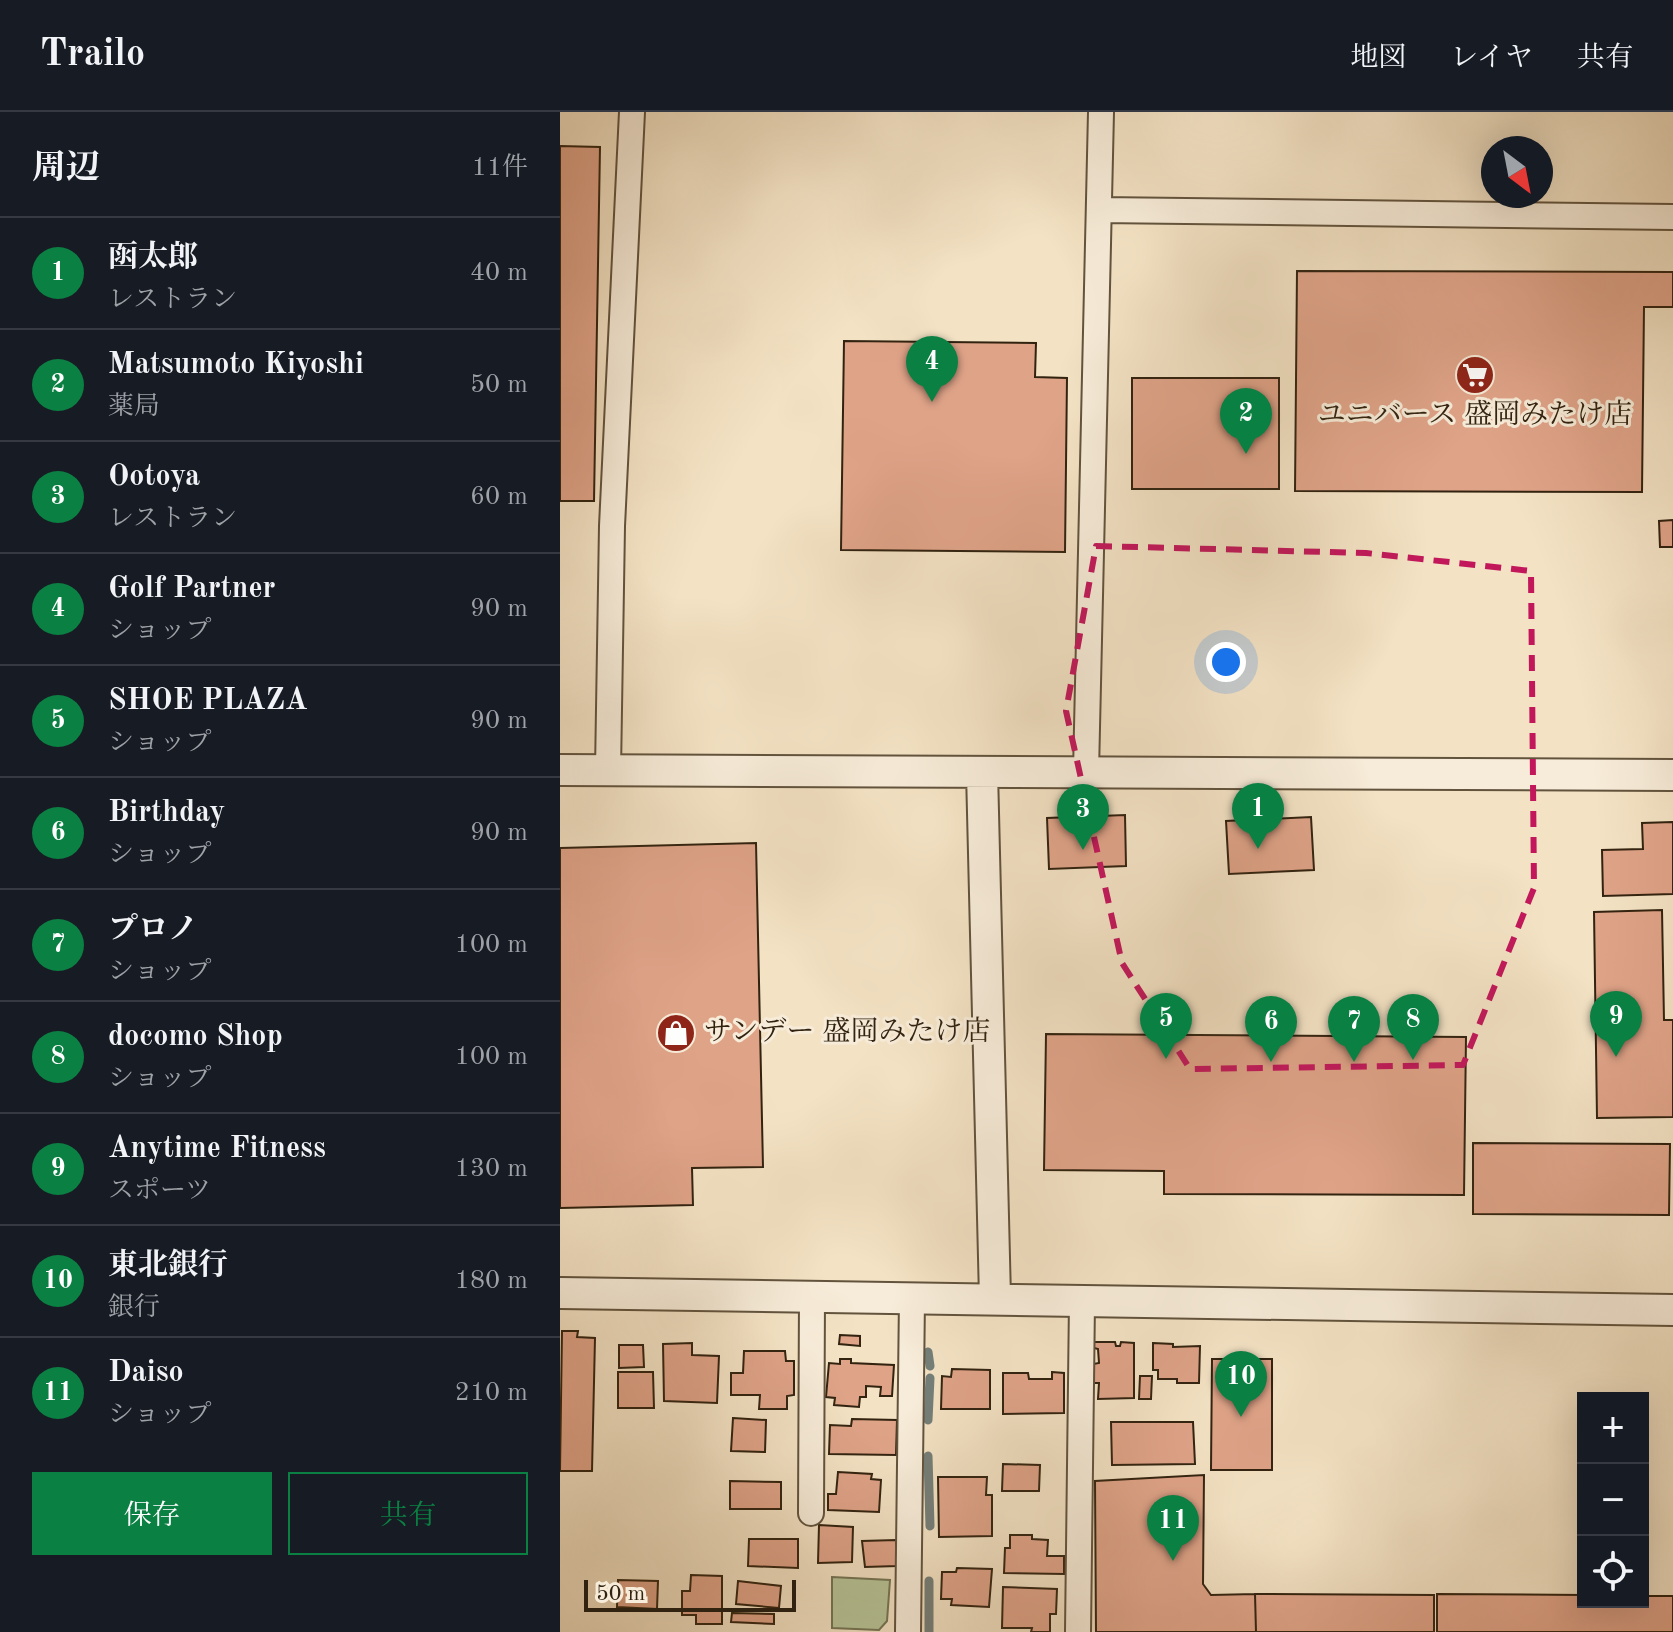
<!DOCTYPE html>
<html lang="ja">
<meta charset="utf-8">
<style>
:root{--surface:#171b24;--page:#20242c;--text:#f1f3f6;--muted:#9ea1a6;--line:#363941;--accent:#0b8043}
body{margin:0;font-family:"Old Standard TT","Noto Serif JP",serif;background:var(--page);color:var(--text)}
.controls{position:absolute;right:24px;bottom:24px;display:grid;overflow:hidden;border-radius:0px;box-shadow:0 8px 32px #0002}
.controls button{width:72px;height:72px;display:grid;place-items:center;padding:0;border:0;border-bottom:2px solid var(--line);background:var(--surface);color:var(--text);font:40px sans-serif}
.compass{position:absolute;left:921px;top:24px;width:72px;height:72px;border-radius:50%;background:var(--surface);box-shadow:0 8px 32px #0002;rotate:148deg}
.scale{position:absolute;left:24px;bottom:20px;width:212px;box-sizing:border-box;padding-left:8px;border:4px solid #322310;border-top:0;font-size:22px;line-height:28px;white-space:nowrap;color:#322310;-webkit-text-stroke:6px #f7ecd9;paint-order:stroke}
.you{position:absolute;left:666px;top:550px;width:28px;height:28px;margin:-20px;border:6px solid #fff;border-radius:50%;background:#1a73e8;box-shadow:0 0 0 12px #1a73e833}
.badge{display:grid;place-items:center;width:52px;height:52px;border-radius:50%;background:var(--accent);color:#fff;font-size:26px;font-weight:700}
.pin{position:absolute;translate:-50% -66px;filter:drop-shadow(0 2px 4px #0008)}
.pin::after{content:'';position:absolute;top:42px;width:28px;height:24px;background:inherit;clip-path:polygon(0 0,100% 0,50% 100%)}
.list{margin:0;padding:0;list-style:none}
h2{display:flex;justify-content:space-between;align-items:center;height:104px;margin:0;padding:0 32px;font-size:34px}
h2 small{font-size:26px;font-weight:400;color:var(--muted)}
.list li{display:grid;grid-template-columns:52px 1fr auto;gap:24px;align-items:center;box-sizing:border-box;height:112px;padding:0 32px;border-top:2px solid var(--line)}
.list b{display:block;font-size:30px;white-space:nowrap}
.list p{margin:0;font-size:26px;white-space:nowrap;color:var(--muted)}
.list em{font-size:26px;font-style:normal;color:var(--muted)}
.actions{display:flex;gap:16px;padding:24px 32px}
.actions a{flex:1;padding:18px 0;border:2px solid var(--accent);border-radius:0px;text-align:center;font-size:28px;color:var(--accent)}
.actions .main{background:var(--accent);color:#fff}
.icon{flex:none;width:44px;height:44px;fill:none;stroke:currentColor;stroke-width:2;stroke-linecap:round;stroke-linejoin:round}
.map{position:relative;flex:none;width:1113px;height:1520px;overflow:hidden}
header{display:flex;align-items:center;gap:48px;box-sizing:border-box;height:112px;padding:0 40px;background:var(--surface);border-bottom:2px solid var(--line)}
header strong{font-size:38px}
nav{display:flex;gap:44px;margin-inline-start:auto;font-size:28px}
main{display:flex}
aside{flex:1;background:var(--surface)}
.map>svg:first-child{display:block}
.green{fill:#b6c498;stroke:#747454;stroke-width:2}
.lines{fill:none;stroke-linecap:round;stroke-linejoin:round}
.stream{stroke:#747e78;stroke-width:9}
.building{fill:#dfa388;stroke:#322310;stroke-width:2}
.minor-casing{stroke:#62533d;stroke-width:28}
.tertiary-casing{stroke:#62533d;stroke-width:34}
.minor{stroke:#f7ecd9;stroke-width:24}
.tertiary{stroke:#f7ecd9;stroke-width:30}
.marked{fill:none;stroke:#c2185b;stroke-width:6;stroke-dasharray:16 10;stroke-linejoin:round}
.labels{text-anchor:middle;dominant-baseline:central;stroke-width:6;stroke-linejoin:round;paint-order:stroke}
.poi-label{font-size:28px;fill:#322310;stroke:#f7ecd9}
</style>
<header>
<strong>Trailo</strong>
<nav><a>地図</a><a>レイヤ</a><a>共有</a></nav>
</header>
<main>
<aside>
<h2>周辺<small>11件</small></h2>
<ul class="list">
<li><span class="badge">1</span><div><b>函太郎</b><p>レストラン</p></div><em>40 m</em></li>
<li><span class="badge">2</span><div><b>Matsumoto Kiyoshi</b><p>薬局</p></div><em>50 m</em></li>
<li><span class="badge">3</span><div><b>Ootoya</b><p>レストラン</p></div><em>60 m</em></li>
<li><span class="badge">4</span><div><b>Golf Partner</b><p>ショップ</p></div><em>90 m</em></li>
<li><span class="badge">5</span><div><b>SHOE PLAZA</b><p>ショップ</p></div><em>90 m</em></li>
<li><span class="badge">6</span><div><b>Birthday</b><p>ショップ</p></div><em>90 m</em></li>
<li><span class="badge">7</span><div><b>プロノ</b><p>ショップ</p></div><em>100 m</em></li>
<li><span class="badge">8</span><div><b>docomo Shop</b><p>ショップ</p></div><em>100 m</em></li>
<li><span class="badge">9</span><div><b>Anytime Fitness</b><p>スポーツ</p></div><em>130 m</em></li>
<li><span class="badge">10</span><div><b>東北銀行</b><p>銀行</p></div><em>180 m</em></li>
<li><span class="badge">11</span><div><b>Daiso</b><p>ショップ</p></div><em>210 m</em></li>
</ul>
<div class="actions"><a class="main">保存</a><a>共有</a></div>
</aside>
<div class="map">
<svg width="1113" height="1520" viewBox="0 0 1113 1520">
<rect width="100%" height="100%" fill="#f3e2c4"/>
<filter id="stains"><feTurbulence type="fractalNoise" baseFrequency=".0025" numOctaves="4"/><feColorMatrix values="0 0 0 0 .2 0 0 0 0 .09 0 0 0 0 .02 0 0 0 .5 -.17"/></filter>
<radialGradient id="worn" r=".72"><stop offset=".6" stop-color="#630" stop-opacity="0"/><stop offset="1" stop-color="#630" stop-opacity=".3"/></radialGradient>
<path class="green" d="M272,1465L330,1468L327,1509L319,1518L272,1516Z"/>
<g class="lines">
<path class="stream" d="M368,1240L370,1254
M368,1308L370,1266
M368,1344L370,1414
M369,1469V1520"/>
</g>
<path class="building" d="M0,34L40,35L34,389H0Z
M737,159L1113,160V195H1084L1082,380L735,379Z
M284,229L476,231L475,265L507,266L505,440L281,438Z
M572,266H719V377H572Z
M1113,408V435H1100L1099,409Z
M565,703L566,754L489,757L487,706Z
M751,705L754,758L669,762L666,709Z
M1113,710V782L1043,784L1042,738L1083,737L1082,711Z
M196,731L203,1055L132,1056L133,1093L0,1096V736Z
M1102,798L1104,908H1113V1005L1037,1006L1034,800Z
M486,922L906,925L904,1083L604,1082V1059L484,1058Z
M913,1031L1110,1032L1109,1103L913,1102Z
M2,1219H18L17,1225L35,1226L32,1359H0Z
M280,1223L300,1224V1234L279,1232Z
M534,1230H555L556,1234H560L561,1230L574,1231V1286L538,1287L539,1271H533V1252L539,1251L538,1237L534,1236Z
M132,1231V1243L159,1244L157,1291L104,1289L103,1232Z
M593,1231L613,1232V1235L640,1234L639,1271H617V1267H598V1258H593Z
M59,1233H83L84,1255L59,1256Z
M184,1239H225L226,1249H234V1283L227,1284V1297H199L200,1283H171V1261H183Z
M280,1247H291V1251L334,1253L332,1284H320L321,1275L306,1274V1285H300L299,1295L274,1293L275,1286L266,1285L269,1251L280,1252Z
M652,1247H712V1358H651Z
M392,1257L430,1258V1297H381L382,1264L391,1265Z
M58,1260H93L94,1296H58Z
M492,1260L504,1261V1301L443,1302V1261H468L469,1267H492Z
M580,1264H592L591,1287H579Z
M173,1306L206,1308L205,1340L171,1339Z
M292,1307L337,1308L336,1343L269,1342L270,1313L291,1314Z
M551,1310H633L635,1352L552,1353Z
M443,1352L480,1353L479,1379H442Z
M278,1360L312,1362L311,1367L321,1368L319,1400L268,1398V1382H276Z
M644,1363L643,1472L651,1483L695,1482L696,1520H536L535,1369Z
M378,1365H427L426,1383H432V1424L379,1425Z
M170,1369L221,1370V1397H170Z
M259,1413L293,1415L292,1450L258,1451Z
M450,1423H472V1427L488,1428L487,1444H504V1462L444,1461L445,1436H450Z
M189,1427H238V1456L188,1454Z
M336,1428L337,1454L305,1455L302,1429Z
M397,1456L432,1457L429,1495L391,1493L392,1487H381L382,1460H396Z
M131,1463L162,1464V1512H136V1503H122V1479H130Z
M58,1468L98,1469L97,1497L57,1495Z
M178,1469L221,1474L219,1496L176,1492Z
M443,1475L497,1477L496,1502H490V1520H471L472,1516H442Z
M695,1482L874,1483V1520H696Z
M877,1482L1023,1483V1490H1083V1484H1113V1520H877Z
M172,1501L214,1502V1512L171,1510Z"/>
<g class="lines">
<defs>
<path id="minor" d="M540,98L1113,105
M48,658L52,414L72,0
M526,660L541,0
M251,1401L252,1185
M348,1520L352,1186
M518,1520L522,1189"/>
<path id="tertiary" d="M0,658L1113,663
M422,660L435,1186
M0,1181L1113,1198"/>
</defs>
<use href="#minor" class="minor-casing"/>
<use href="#tertiary" class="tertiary-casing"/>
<use href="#minor" class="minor"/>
<use href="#tertiary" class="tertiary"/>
</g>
<path class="marked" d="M536,434L806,441L971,459L974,776L903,953L630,957L562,851L506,599Z"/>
<defs>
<symbol id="supermarket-disc" viewBox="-11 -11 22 22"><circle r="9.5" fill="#8f2418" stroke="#f7ecd9"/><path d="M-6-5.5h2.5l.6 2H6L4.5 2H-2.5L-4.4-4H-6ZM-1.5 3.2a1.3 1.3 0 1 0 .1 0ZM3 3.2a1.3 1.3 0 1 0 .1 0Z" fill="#fff"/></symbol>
<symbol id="shop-disc" viewBox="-11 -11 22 22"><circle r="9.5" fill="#8f2418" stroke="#f7ecd9"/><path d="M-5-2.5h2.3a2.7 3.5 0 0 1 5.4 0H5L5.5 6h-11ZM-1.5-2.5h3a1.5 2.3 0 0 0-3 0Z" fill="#fff"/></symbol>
</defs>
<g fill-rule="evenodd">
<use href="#supermarket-disc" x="893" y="241" width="44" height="44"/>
<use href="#shop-disc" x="94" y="899" width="44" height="44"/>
</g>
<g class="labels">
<g class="poi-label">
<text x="915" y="304">ユニバース 盛岡みたけ店</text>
<text x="144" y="921" text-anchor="start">サンデー 盛岡みたけ店</text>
</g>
</g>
<rect width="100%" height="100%" filter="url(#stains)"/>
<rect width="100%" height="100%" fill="url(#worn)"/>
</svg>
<div class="controls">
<button>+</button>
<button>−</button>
<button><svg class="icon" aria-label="locate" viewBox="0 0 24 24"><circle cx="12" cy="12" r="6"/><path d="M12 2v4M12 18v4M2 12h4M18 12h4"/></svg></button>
</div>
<svg class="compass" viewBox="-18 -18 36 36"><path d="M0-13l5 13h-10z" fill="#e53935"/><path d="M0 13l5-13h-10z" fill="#9ea1a6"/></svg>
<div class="scale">50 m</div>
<div class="you"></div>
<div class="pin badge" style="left:698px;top:737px">1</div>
<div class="pin badge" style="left:686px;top:342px">2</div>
<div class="pin badge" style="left:523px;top:738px">3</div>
<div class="pin badge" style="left:372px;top:290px">4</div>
<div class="pin badge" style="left:606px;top:947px">5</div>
<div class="pin badge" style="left:711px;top:950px">6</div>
<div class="pin badge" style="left:794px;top:950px">7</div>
<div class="pin badge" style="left:853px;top:948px">8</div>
<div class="pin badge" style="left:1056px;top:945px">9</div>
<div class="pin badge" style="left:681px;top:1305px">10</div>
<div class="pin badge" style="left:613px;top:1449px">11</div>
</div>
</main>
